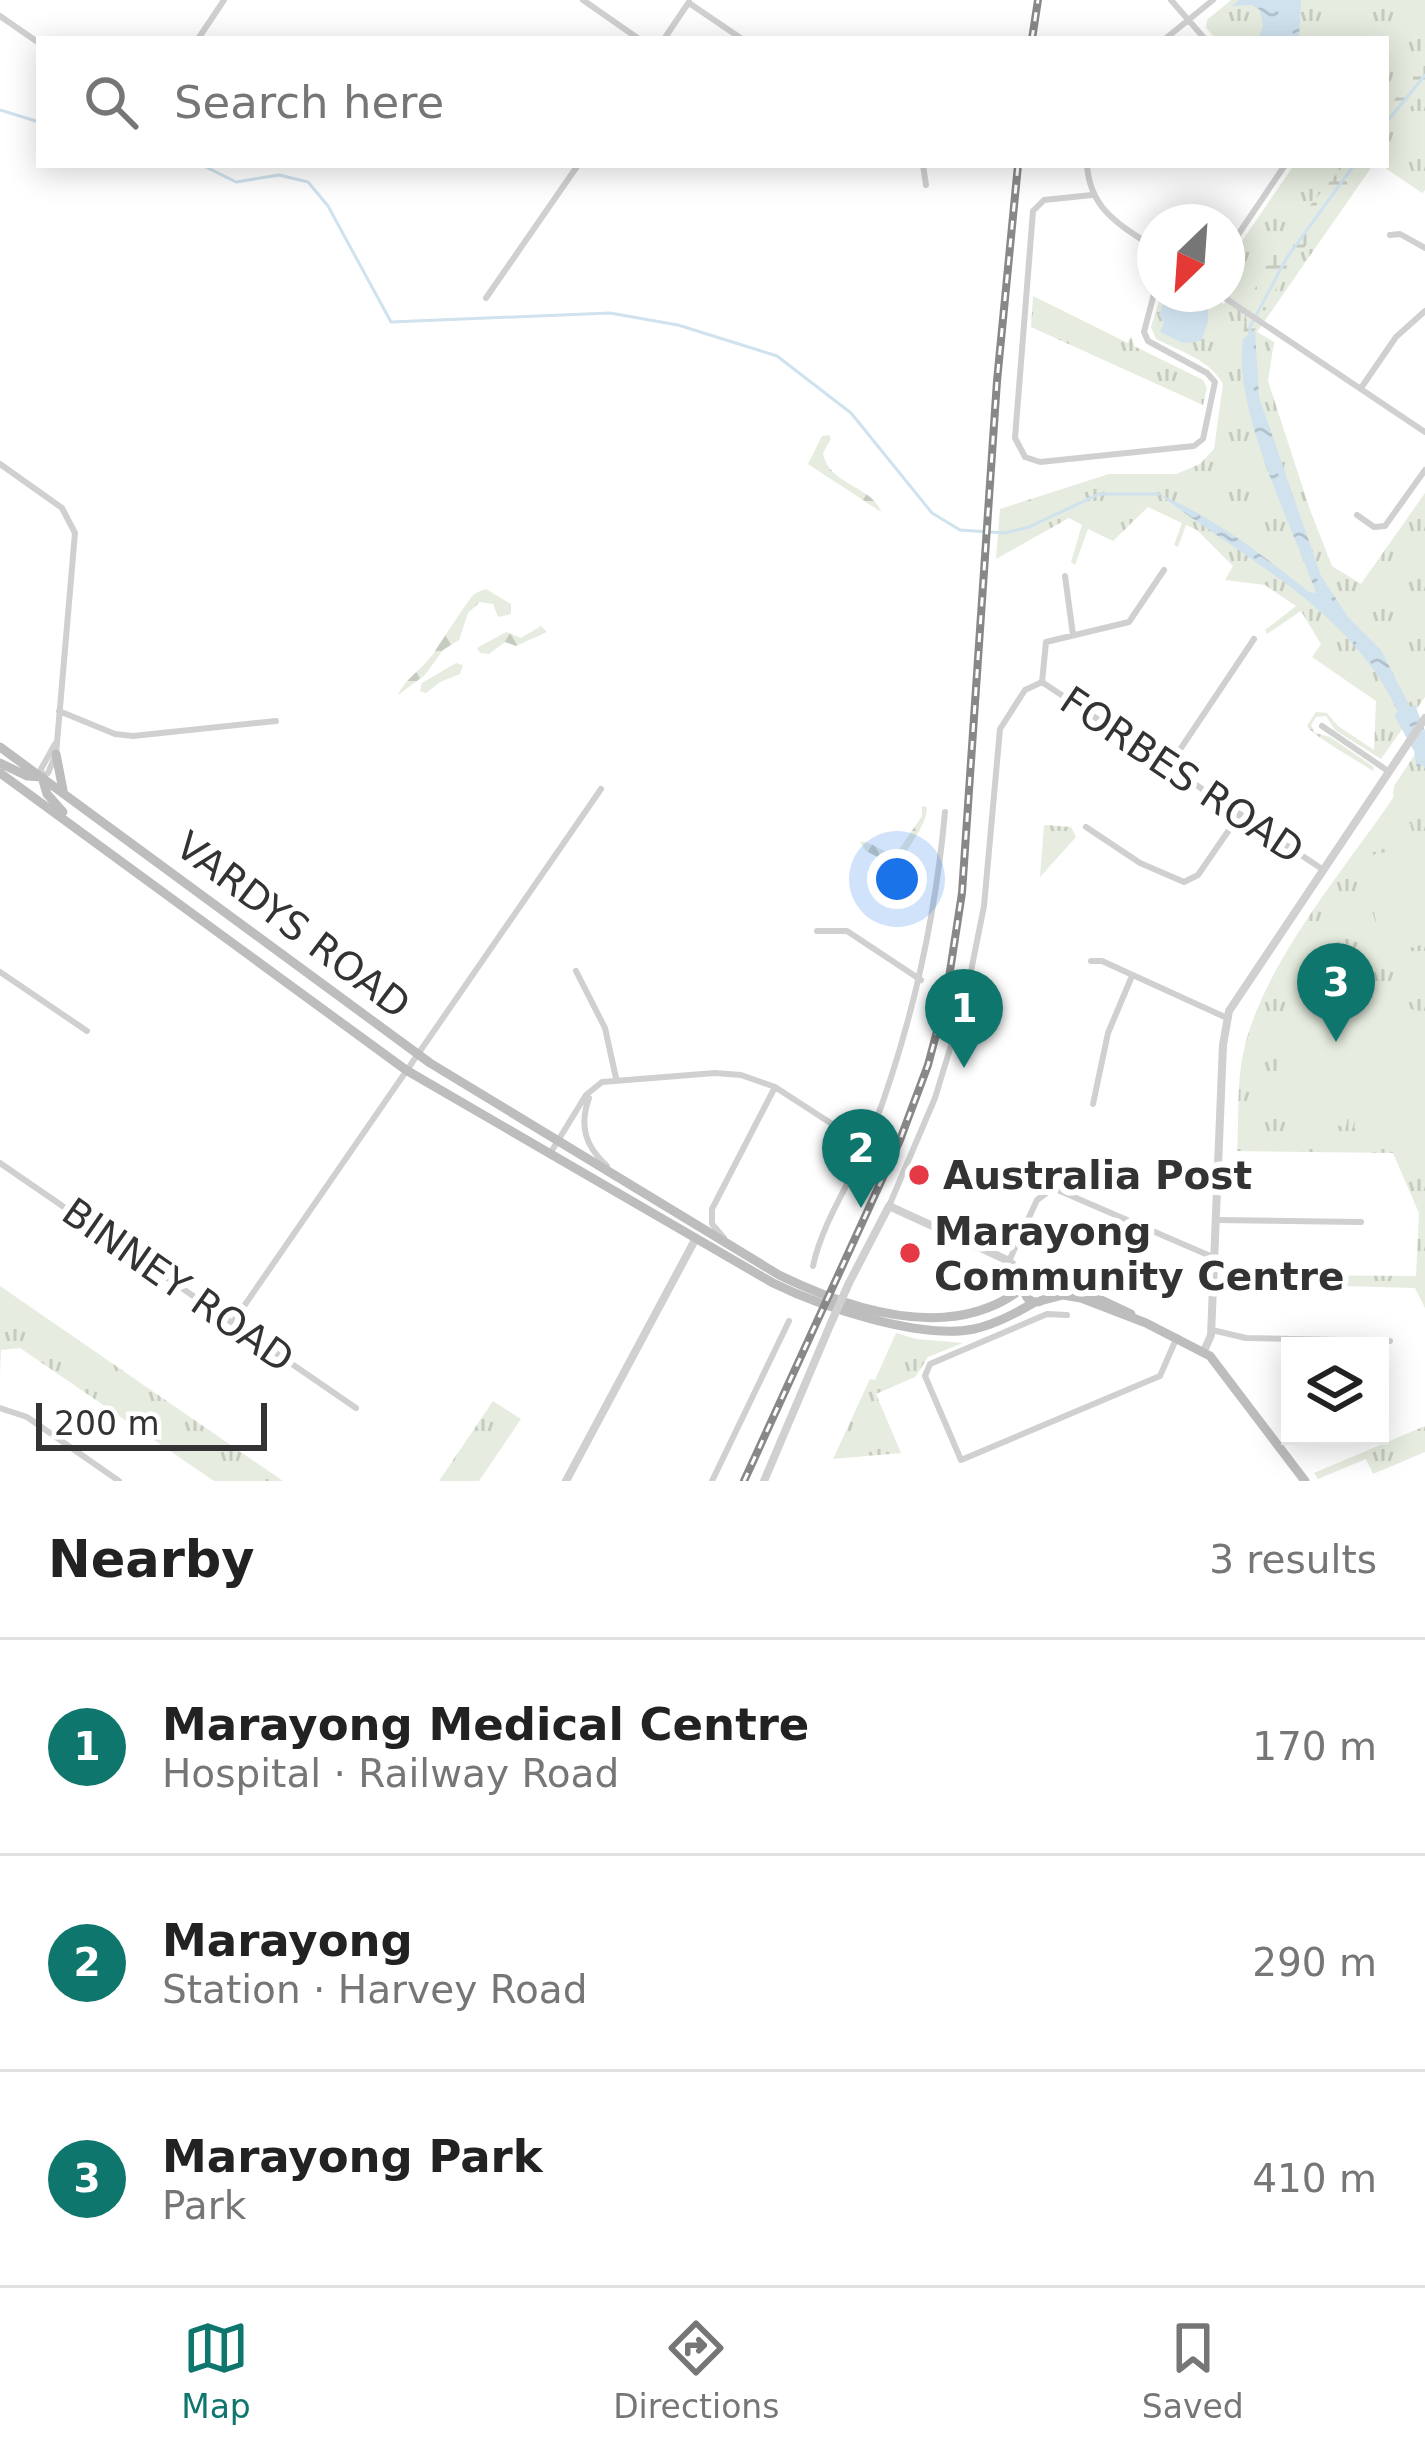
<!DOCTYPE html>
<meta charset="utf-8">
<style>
:root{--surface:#fff;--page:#f6f6f6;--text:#222;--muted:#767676;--line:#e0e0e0;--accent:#0f766e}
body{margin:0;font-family:"DejaVu Sans",sans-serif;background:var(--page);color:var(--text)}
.controls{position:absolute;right:36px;bottom:36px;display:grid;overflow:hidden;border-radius:0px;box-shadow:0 6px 30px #0003}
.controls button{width:108px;height:108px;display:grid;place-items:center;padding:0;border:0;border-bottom:3px solid var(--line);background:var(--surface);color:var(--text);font:60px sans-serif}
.compass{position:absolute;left:1137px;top:204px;width:108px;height:108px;border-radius:50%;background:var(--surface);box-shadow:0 6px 30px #0003;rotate:205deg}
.scale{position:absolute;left:36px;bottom:30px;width:231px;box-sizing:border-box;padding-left:12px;border:6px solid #333;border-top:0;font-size:33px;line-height:42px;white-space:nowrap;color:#333;-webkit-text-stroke:9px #fff;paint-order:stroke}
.you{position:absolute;left:897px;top:879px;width:42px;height:42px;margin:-30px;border:9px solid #fff;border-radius:50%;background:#1a73e8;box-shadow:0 0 0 18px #1a73e833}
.badge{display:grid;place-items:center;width:78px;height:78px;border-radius:50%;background:var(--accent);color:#fff;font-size:39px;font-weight:700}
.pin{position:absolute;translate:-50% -99px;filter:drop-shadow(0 3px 6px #0008)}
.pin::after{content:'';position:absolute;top:63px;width:42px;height:36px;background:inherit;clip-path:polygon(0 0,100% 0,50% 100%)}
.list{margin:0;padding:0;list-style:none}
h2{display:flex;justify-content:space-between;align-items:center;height:156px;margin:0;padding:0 48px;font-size:51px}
h2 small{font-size:39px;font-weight:400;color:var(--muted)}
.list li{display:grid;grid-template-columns:78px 1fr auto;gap:36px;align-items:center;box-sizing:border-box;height:216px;padding:0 48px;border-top:3px solid var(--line)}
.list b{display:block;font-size:45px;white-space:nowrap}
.list p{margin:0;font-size:39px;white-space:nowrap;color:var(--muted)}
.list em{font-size:39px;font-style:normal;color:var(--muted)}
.icon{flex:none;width:66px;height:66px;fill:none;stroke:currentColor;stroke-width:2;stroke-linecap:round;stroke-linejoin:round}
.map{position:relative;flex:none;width:1425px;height:1481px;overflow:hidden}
.search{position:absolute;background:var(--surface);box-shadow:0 6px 30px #0003;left:36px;right:36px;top:36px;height:132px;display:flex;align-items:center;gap:30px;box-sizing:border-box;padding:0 42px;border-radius:0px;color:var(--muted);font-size:45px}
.sheet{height:804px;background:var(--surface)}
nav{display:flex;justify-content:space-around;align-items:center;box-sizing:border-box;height:168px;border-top:3px solid var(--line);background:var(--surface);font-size:33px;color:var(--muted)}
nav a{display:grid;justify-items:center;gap:6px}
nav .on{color:var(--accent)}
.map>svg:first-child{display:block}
.grass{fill:url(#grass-tufts)}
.forest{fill:url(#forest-firs)}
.wetland{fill:url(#wetland-marsh)}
.pitch{fill:#e6ecdf}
.water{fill:url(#water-ripples)}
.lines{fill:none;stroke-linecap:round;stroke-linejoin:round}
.stream{stroke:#cfe2ee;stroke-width:3}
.minor{stroke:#d0d0d0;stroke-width:6}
.tertiary{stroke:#d0d0d0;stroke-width:8}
.secondary{stroke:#bdbdbd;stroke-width:9}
.rail-casing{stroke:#888;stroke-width:8}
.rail{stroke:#fff;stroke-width:3;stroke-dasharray:9;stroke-linecap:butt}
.tertiary-bridge{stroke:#d0d0d0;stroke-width:8}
.poi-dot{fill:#e63946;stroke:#fff;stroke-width:4.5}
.labels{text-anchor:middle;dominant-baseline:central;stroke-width:12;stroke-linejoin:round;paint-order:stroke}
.street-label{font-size:39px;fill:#333;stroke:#fff}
.poi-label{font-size:39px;font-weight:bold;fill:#333;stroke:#fff;text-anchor:start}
</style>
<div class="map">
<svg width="1425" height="1481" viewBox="0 0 1425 1481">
<defs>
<pattern id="grass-tufts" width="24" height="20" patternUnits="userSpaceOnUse" patternTransform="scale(3)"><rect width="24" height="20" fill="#e6ecdf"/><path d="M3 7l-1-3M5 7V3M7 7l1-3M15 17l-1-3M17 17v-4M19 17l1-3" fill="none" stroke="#c6cbc0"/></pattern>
<pattern id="forest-firs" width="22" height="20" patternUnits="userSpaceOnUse" patternTransform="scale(3)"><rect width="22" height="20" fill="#e6ecdf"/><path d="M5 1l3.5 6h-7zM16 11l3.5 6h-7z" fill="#c6cbc0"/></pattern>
<pattern id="wetland-marsh" width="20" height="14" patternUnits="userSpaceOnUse" patternTransform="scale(3)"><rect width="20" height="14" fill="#e6ecdf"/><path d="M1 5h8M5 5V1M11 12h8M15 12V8" fill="none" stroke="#c6cbc0"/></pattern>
<pattern id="water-ripples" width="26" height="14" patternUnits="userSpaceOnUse" patternTransform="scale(3)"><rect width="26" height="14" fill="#cfe2ee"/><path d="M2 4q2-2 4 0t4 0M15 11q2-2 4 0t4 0" fill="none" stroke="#b2c2cd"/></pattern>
</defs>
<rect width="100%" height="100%" fill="#fff"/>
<path class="grass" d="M1231,0H1425V190L1422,193L1381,165H1386V39H1216L1206,28L1207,20Z
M1294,165H1373L1257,332L1274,342L1268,381L1310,510L1332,566L1361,584L1425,493V697L1381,759L1335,730L1326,716L1316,717L1311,725L1315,733L1330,737L1374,767L1373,771C1358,761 1313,736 1307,726L1316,712L1327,713L1338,726L1374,750L1376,701L1312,657L1321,644L1301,611L1267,634L1265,630L1296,606L1265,585L1225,580L1233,566L1197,530L1186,525L1178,547L1174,545L1182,523L1148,507L1113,541L1088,529L1075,565L1071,562L1082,525L1069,518L996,559L1000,509L1109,474H1176L1200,464L1214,449L1223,384C1210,360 1180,351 1156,339L1151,327L1161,294H1209L1224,304L1232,292L1227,286V263Z
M1033,296L1128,343L1131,336L1134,346L1203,380L1207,388L1203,405L1031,327Z
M1425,739V1308L1415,1288L1268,1284L1269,1275L1416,1276L1419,1213L1393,1153L1237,1151C1239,1123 1237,1094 1241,1066C1253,976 1342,873 1393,798L1394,786Z
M1044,825L1071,827L1076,837L1040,877Z
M0,1286L283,1481H214L20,1348L1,1350L0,1375Z
M896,1333L916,1339L963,1343L928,1357L915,1377L876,1394L901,1453L833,1459L870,1379L875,1380Z
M493,1401L521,1419L479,1481H439Z
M1425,1426V1452L1373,1474L1366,1459L1318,1479L1314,1473Z"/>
<path class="forest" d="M829,435L831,439L823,453C828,485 873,486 881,512L808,464L822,436Z
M486,589L511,604V614L498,617L493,604L480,602L468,613L459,640L443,650L425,675L398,695C407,676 421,671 433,654C445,636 457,617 470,599C475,592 478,592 486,589Z
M541,626L547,632L516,646L505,642L489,654L480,653L477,648L506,632L521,638Z
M456,663L463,665L460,674L440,682L426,693L420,691L422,683Z
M922,806L927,807C927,829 899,857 892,877L887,862L866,851L860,842C871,840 882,854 896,854L922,816Z"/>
<path class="wetland" d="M1425,46V90L1386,137V110L1420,68L1413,62Z
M1344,165H1363L1279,283L1255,330L1243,339C1245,273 1304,214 1344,165Z"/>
<path class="pitch" d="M1410,823L1415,841L1379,850L1374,832Z
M1411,848L1425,850V944L1401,950L1381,941L1362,863L1375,854Z
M1294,986L1371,1001L1346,1127L1270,1112Z
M1379,1002L1425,1012V1142L1354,1128Z"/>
<path class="water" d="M1239,0H1301L1299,39H1258L1263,26L1260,10L1252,5L1232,6Z
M1167,294H1199L1208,301V322L1201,341L1183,343L1160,332L1164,323L1159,315Z
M1255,330L1259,397L1321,576L1348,617L1381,650L1410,707L1415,705L1425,731V770L1423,765L1417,767L1414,751L1394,715L1398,712C1350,608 1246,561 1159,494C1215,518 1261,554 1309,592L1316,593C1292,525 1232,408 1243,339Z"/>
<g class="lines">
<path class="stream" d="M0,110L39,122
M1386,123L1425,75
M202,165L236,182L279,175L308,182L328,206L391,322L610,313L678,325L777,356L851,413L932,513L960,530L1005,533L1029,527L1099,494H1159
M1250,336V327L1286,259L1354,165"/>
<path class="minor" d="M583,0L639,39
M1171,0L1205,39
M689,3L742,39
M0,16L39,43
M198,39L224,0
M664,39L689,2
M1165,39L1213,0
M923,165L926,185
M1087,165C1090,210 1120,225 1155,248
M1092,195L1044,200L1033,211L1015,438L1025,457L1040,462L1194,446L1203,439L1215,382L1207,373L1148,341L1144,332L1155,290
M1390,235L1400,234L1425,248
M1227,251L1285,165
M1219,294L1425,432
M486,298L578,165
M1361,388L1396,337L1425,311
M0,464L62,508L75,533L56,754L48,773L42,777
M1357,515L1374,527L1385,526L1425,470
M1065,576L1073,635
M1042,682L1322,869
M1042,682L1046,642L1129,622L1164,570
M59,711L115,734L133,736L276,721
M1322,726L1388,771
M1169,766L1254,639
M42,777L41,769L55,744
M1086,827L1140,863L1184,882L1198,875L1240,814
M817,931H847L921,980
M1091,961H1102L1227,1018
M576,971L605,1028L616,1078
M0,972L87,1031
M589,1098C579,1126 585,1146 607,1166
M1093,1104L1108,1033L1132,976
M551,1152L586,1095L602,1082L715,1073L741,1075L775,1087L866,1146
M0,1163L356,1408
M889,1206L935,1098L966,996L984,906L1000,729L1025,690L1042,682
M1216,1220L1361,1222
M724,1238L712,1224V1209L775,1087
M1009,1261L1037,1200L1053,1188L1215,1258
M813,1266C823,1219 856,1174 873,1129C912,1025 935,922 945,812
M1067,1315L1047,1314L930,1364L925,1376L961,1460L1160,1376L1177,1337
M233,1322L601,789
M1212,1330L1246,1338L1390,1341
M0,1408L27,1417L119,1481
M712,1481L789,1321"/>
<path class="tertiary" d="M849,1283L889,1206L1009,1261L1030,1281
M1204,1351L1211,1335L1223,1045L1229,1011L1425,718
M566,1481L696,1238
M764,1481L831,1323"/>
<path class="secondary" d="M0,747L430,1063L779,1275C853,1311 955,1344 1025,1286
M56,754L63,790
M0,763L27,776L42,777
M0,773L406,1070L773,1283C822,1307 921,1340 974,1329C996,1324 1016,1313 1035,1302
M42,777L47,794L63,812
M1025 1291a11 11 0 1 1 22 0a11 11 0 1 1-22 0Z
M1041,1281L1074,1287L1131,1314
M1040,1301L1063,1295L1081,1298L1146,1323L1210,1356L1305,1481"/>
<defs>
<path id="rail" d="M1032,39L1038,0
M744,1481L900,1140L928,1065L946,997L962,893L997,381L1018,165"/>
</defs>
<use href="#rail" class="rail-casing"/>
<use href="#rail" class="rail"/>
<path class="tertiary-bridge" d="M831,1323L849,1283"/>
</g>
<g class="poi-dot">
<circle cx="919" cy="1175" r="12"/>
<circle cx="910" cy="1253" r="12"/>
</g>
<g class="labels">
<g class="street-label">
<text transform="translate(1182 775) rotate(34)">FORBES ROAD</text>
<text transform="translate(293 925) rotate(37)">VARDYS ROAD</text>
<text transform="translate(178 1285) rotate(35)">BINNEY ROAD</text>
</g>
<g class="poi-label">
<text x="943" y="1175">Australia Post</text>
<text x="934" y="1231">Marayong<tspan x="934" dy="45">Community Centre</tspan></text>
</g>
</g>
</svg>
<div class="controls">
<button><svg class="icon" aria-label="layers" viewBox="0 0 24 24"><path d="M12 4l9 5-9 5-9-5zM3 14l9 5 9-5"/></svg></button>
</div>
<svg class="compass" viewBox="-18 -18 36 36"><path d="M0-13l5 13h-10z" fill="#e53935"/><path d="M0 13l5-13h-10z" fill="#767676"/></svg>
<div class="scale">200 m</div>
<div class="you"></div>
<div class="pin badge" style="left:964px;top:1068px">1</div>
<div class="pin badge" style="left:861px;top:1208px">2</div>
<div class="pin badge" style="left:1336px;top:1042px">3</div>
<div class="search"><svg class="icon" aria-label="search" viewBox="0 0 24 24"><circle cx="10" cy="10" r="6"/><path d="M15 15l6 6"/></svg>Search here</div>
</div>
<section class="sheet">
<h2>Nearby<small>3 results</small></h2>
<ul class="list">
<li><span class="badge">1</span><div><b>Marayong Medical Centre</b><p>Hospital · Railway Road</p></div><em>170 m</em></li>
<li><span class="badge">2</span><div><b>Marayong</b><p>Station · Harvey Road</p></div><em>290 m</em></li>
<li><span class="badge">3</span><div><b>Marayong Park</b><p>Park</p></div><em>410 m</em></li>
</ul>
</section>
<nav>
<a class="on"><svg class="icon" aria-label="map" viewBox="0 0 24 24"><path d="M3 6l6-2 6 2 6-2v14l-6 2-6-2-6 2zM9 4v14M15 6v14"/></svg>Map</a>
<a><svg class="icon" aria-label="directions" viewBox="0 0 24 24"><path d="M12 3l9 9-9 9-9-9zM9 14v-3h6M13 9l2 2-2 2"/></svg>Directions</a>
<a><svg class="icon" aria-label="saved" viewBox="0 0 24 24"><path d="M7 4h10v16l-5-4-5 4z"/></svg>Saved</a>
</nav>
